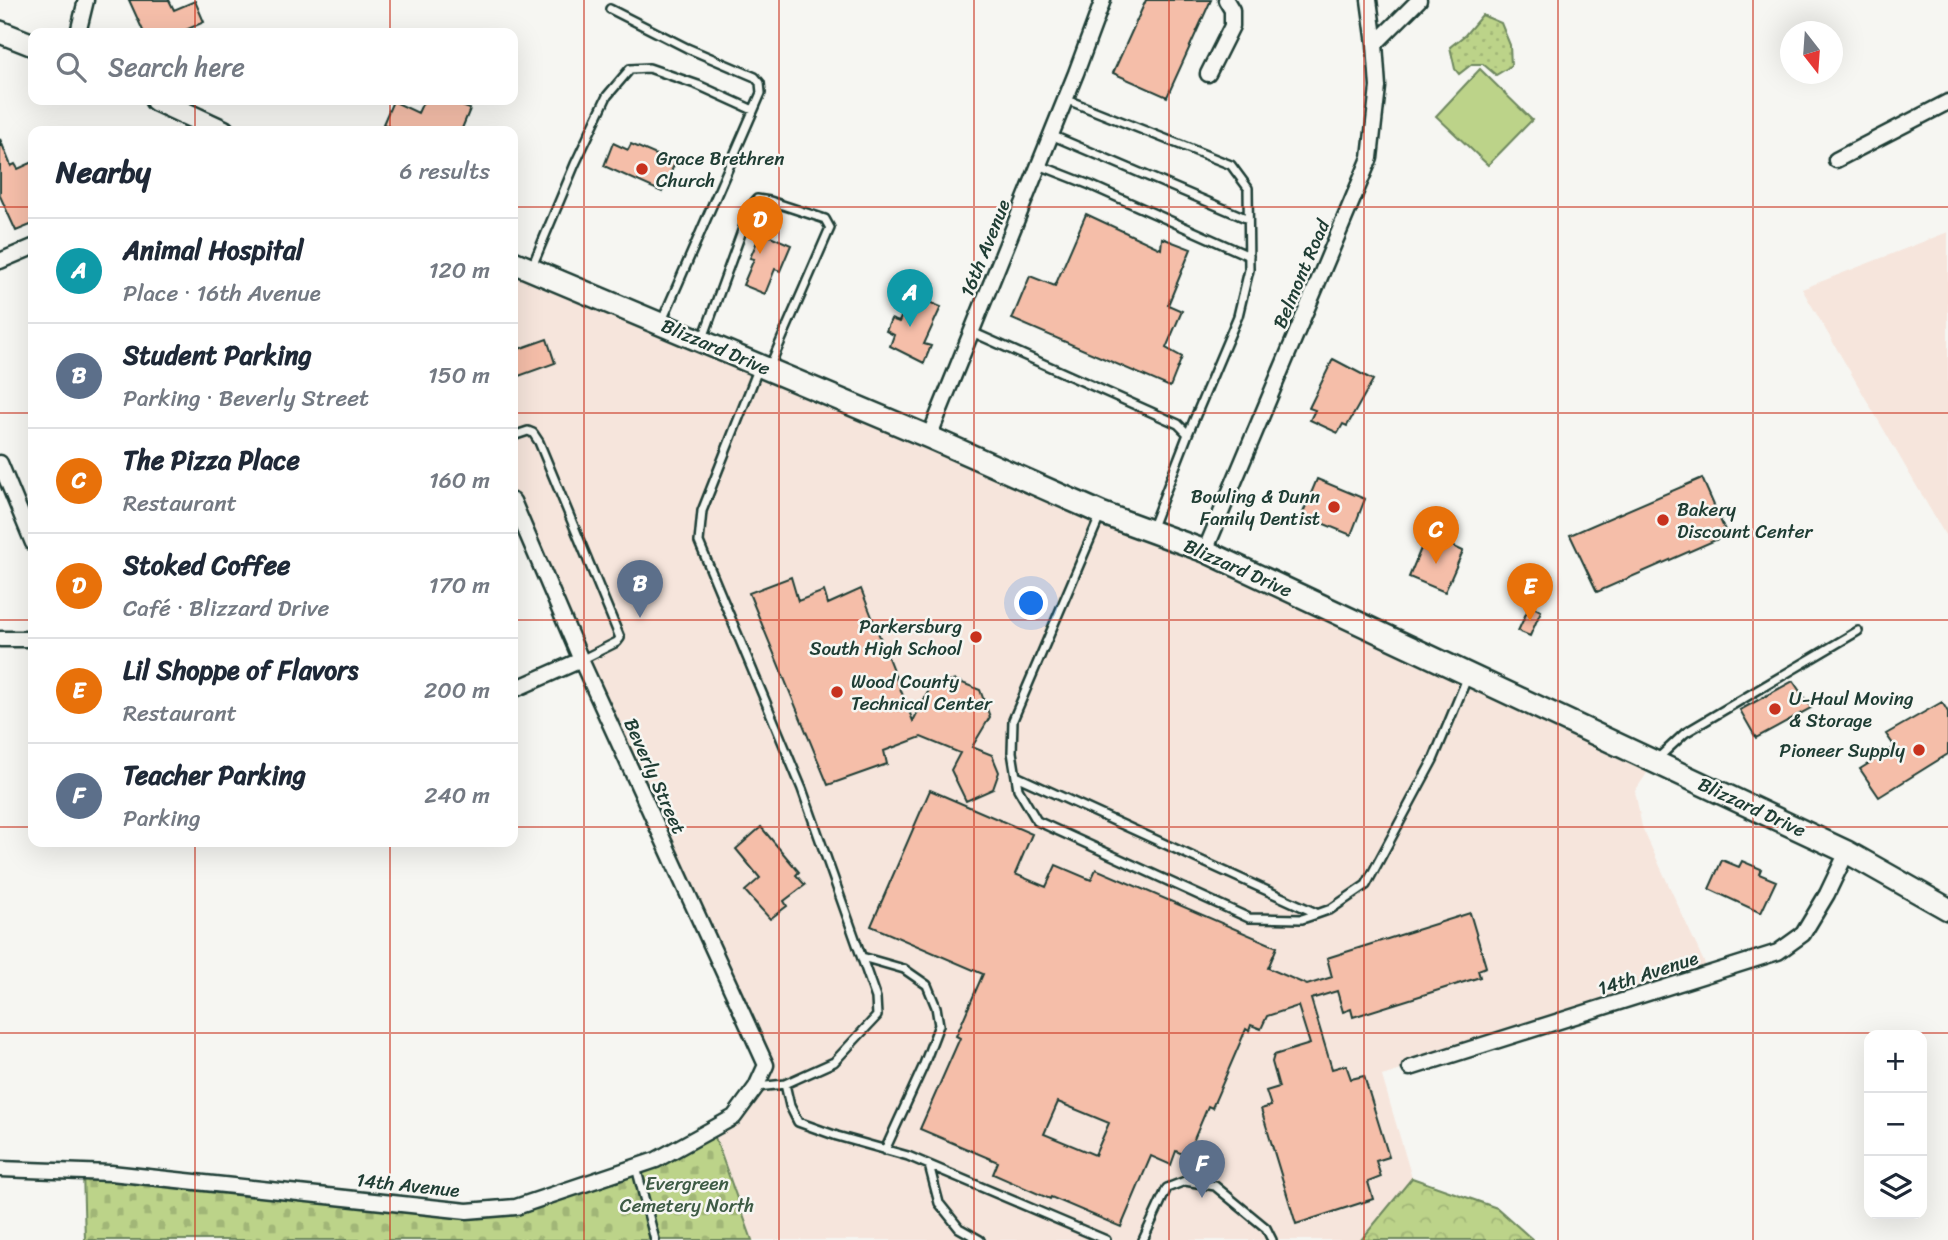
<!DOCTYPE html>
<meta charset="utf-8">
<style>
:root{--surface:#fff;--page:#f6f6f7;--text:#1f2937;--muted:#747a83;--line:#e0e1e3;--accent:#c8321e}
body{margin:0;font-family:Sriracha,sans-serif;background:var(--page);color:var(--text)}
.controls{position:absolute;right:21px;bottom:21px;display:grid;overflow:hidden;border-radius:14px;box-shadow:0 7px 28px #0002}
.controls button{width:63px;height:63px;display:grid;place-items:center;padding:0;border:0;border-bottom:2px solid var(--line);background:var(--surface);color:var(--text);font:35px sans-serif}
.compass{position:absolute;left:1780px;top:21px;width:63px;height:63px;border-radius:50%;background:var(--surface);box-shadow:0 7px 28px #0002;rotate:163deg}
.you{position:absolute;left:1032px;top:604px;width:24px;height:24px;margin:-18px;border:5px solid #fff;border-radius:50%;background:#1a73e8;box-shadow:0 0 0 10px #1a73e833}
.badge{display:grid;place-items:center;width:46px;height:46px;border-radius:50%;background:var(--accent);color:#fff;font-size:23px;font-weight:700}
.pin{position:absolute;translate:-50% -58px;filter:drop-shadow(0 2px 4px #0008)}
.pin::after{content:'';position:absolute;top:37px;width:24px;height:21px;background:inherit;clip-path:polygon(0 0,100% 0,50% 100%)}
.list{margin:0;padding:0;list-style:none}
h2{display:flex;justify-content:space-between;align-items:center;height:91px;margin:0;padding:0 28px;font-size:30px}
h2 small{font-size:23px;font-weight:400;color:var(--muted)}
.list li{display:grid;grid-template-columns:46px 1fr auto;gap:21px;align-items:center;box-sizing:border-box;height:105px;padding:0 28px;border-top:2px solid var(--line)}
.list b{display:block;font-size:26px;white-space:nowrap}
.list p{margin:0;font-size:23px;white-space:nowrap;color:var(--muted)}
.list em{font-size:23px;font-style:normal;color:var(--muted)}
.icon{flex:none;width:38px;height:38px;fill:none;stroke:currentColor;stroke-width:2;stroke-linecap:round;stroke-linejoin:round}
.map{position:relative;flex:none;width:1948px;height:1240px;overflow:hidden}
.search{position:absolute;background:var(--surface);box-shadow:0 7px 28px #0002;left:28px;top:28px;width:490px;height:77px;display:flex;align-items:center;gap:18px;box-sizing:border-box;padding:0 24px;border-radius:14px;color:var(--muted);font-size:26px}
.panel{position:absolute;background:var(--surface);box-shadow:0 7px 28px #0002;left:28px;top:126px;width:490px;height:721px;border-radius:14px}
.map>svg:first-child{display:block}
.built{fill:#f6e5dc}
.green{fill:#bcd389;stroke:#6e885e;stroke-width:2}
.forest{fill:url(#forest-crowns);stroke:#6e885e;stroke-width:2}
.cemetery{fill:url(#cemetery-stones);stroke:#6e885e;stroke-width:2}
.park{fill:url(#park-dots);stroke:#6e885e;stroke-width:2}
.building{fill:#f5bea9;stroke:#1f3d34;stroke-width:2;fill-rule:evenodd}
.lines{fill:none;stroke-linecap:round;stroke-linejoin:round}
.service-casing{stroke:#1f3d34;stroke-width:12}
.minor-casing{stroke:#1f3d34;stroke-width:19}
.primary-casing{stroke:#1f3d34;stroke-width:26}
.service{stroke:#f6f6f2;stroke-width:7}
.minor{stroke:#f6f6f2;stroke-width:14}
.primary{stroke:#f6f6f2;stroke-width:21}
.grid{fill:none;stroke:#c8321e;stroke-width:2;stroke-opacity:0.55}
.poi-dot{fill:#c8321e;stroke:#f6f6f2;stroke-width:2.5}
.labels{text-anchor:middle;dominant-baseline:central;stroke-width:5;stroke-linejoin:round;paint-order:stroke}
.poi-label{font-size:19px;fill:#1f3d34;stroke:#f6f6f2;text-anchor:start}
.street-label{font-size:19px;fill:#1f3d34;stroke:#f6f6f2}
.park-label{font-size:19px;fill:#3e5b45;stroke:#f6f6f2}
</style>
<div class="map">
<svg width="1948" height="1240" viewBox="0 0 1948 1240">
<defs>
<pattern id="forest-crowns" width="20" height="18" patternUnits="userSpaceOnUse" patternTransform="scale(1.75)"><rect width="20" height="18" fill="#bcd389"/><path d="M2 6a3 3 0 1 1 6 0M12 15a3 3 0 1 1 6 0" fill="none" stroke="#a1b677"/></pattern>
<pattern id="cemetery-stones" width="16" height="16" patternUnits="userSpaceOnUse" patternTransform="scale(1.75)"><rect width="16" height="16" fill="#bcd389"/><path d="M2 7V4a2 2 0 0 1 4 0v3zM10 15v-3a2 2 0 0 1 4 0v3z" fill="#a1b677"/></pattern>
<pattern id="park-dots" width="8" height="8" patternUnits="userSpaceOnUse" patternTransform="scale(1.75)"><rect width="8" height="8" fill="#bcd389"/><path d="M2 2h.1M6 6h.1" fill="none" stroke="#a1b677" stroke-width="1.8" stroke-linecap="round"/></pattern>
</defs>
<rect width="100%" height="100%" fill="#f6f6f2"/>
<filter id="ink" filterUnits="userSpaceOnUse"><feTurbulence type="fractalNoise" baseFrequency=".0143" numOctaves="2"/><feDisplacementMap in="SourceGraphic" scale="14" xChannelSelector="R" yChannelSelector="G"/><feConvolveMatrix kernelMatrix="1 2 1 2 8 2 1 2 1" color-interpolation-filters="sRGB"/></filter>
<g filter="url(#ink)">
<path class="built" d="M1948,232V540L1802,289Z
M513,262L1101,513L1655,761L1635,791L1642,827L1709,973L1382,1076L1412,1178L1361,1240H752L712,1129L734,1117L766,1065L513,500Z"/>
<path class="green" d="M1480,69L1532,120L1488,165L1436,116Z"/>
<path class="forest" d="M1412,1178L1497,1208L1533,1240H1361Z"/>
<path class="cemetery" d="M712,1129L752,1240H85L83,1172L467,1211L516,1207L656,1160Z"/>
<path class="park" d="M1482,15L1501,23L1510,45L1511,66L1496,75L1483,64H1472L1459,74L1455,69L1450,47L1465,35Z"/>
<path class="building" d="M129,0H169L174,10L195,1L204,22L179,33H144Z
M1146,0H1211L1167,97L1113,73Z
M424,100H446L470,109L461,131H398L383,124L393,101L418,113Z
M0,139L11,166L15,164L18,169L33,162V224L16,231L0,196Z
M613,143L628,150L631,144L675,163L662,192L604,166Z
M1086,214L1161,249L1162,238L1191,249L1168,305L1182,311L1166,348L1182,357L1170,387L1012,319L1030,276L1055,286Z
M761,232L791,245L780,271L775,269L765,294L743,285L754,259L750,258Z
M919,298L941,307L924,344L931,346L924,363L890,346L894,335L886,331L891,319L899,322L904,310L911,314Z
M547,339L555,363L516,377L513,369V351Z
M1333,359L1373,380L1347,426L1343,424L1338,433L1310,420L1315,410L1309,408Z
M1702,478L1727,535L1597,592L1570,535Z
M1317,479L1365,499L1351,535L1302,515Z
M1427,534L1463,551L1445,592L1409,577Z
M791,577L798,601L824,591L828,604L861,589L913,721L930,688L955,680L980,690L990,717L972,747L992,755L999,772L993,789L966,801L951,770L960,753L921,737L884,751L887,764L828,785L749,593Z
M1530,605L1541,611L1530,636L1518,631Z
M1793,681L1811,708L1756,738L1740,710Z
M1942,702L1948,712V754L1879,797L1860,769L1895,747L1886,734Z
M930,790L1032,834L1015,874L1046,887L1056,865L1091,880L1096,869L1277,947L1268,968L1307,985L1332,977L1327,958L1470,913L1486,967L1478,970L1480,977L1353,1017L1351,1009L1343,1012L1337,991L1311,999L1332,1069L1346,1065L1351,1079L1364,1076L1389,1157L1376,1161L1381,1177L1368,1182L1373,1199L1296,1224L1261,1109L1271,1106L1266,1091L1279,1087L1272,1062L1274,1055L1310,1044L1298,1006L1267,1016L1261,1029L1251,1025L1249,1031L1246,1029L1212,1108L1208,1106L1187,1156L1176,1151L1171,1165L1151,1156L1121,1227L1051,1197L1050,1199L993,1174L998,1162L920,1129L960,1038L956,1036L983,974L871,926ZM1058,1102L1109,1123L1095,1155L1044,1134Z
M761,827L799,872L796,875L805,885L784,901L787,906L770,919L745,891L760,878L736,849Z
M1722,860L1739,867L1742,861L1761,869L1759,874L1776,881L1761,913L1709,889Z"/>
<g class="lines">
<defs>
<path id="service" d="M610,9L687,48L755,77L760,83L761,93L661,323
M1065,99L1231,165L1248,188L1249,270L1238,316L1188,434
M1051,135L1248,219
M1039,165L1090,185L1249,256
M531,269L575,164L607,96L630,69L649,68L698,85L753,110
M972,332L1178,424L1188,434L1152,527
M702,341L751,206L757,199L770,201L825,219L830,228L769,368
M513,436L528,431L533,433L539,442L618,633L620,638L617,642L581,660
M1101,514L1013,720L1012,752L1018,789L1037,821L1249,918L1302,919L1317,914L1331,909L1366,885L1433,760L1468,676
M1656,760L1685,733L1858,631
M1016,776L1316,913
M862,957L904,969L927,985L936,1007L939,1025L923,1067L885,1150
M785,1084L790,1106L798,1122L837,1136L908,1156L1106,1240
M757,1087L785,1084L834,1062L877,1016L876,998L802,789L699,542L702,511L759,367
M929,1165L939,1203L959,1228L980,1240
M636,1167L655,1240
M1143,1240L1167,1188L1185,1181L1215,1186L1266,1228L1272,1240"/>
<path id="minor" d="M78,33L86,0
M1375,44L1419,0
M1208,74L1232,26V10L1226,0
M1836,160L1948,102
M0,261L33,247
M929,437L1076,73L1103,0
M0,463L33,543
M1205,551L1370,158L1378,87L1375,44L1369,0
M0,639H33
M513,690L581,660
M1410,1068L1778,952L1803,934L1827,894L1847,852
M0,1169L111,1173L467,1211L516,1207L656,1160L734,1117L756,1087L766,1065L581,660L513,501"/>
<path id="primary" d="M0,32L33,45
M156,100L223,131
M513,262L929,437L1101,513L1205,551L1847,852L1948,909"/>
</defs>
<use href="#service" class="service-casing"/>
<use href="#minor" class="minor-casing"/>
<use href="#primary" class="primary-casing"/>
<use href="#service" class="service"/>
<use href="#minor" class="minor"/>
<use href="#primary" class="primary"/>
</g>
</g>
<path class="grid" d="M195,0V33M390,0V33M584,0V1240M779,0V1240M974,0V1240M1169,0V1240M1364,0V1240M1558,0V1240M1753,0V1240M195,100V131M390,100V131M0,207H33M513,207H1948M0,413H33M513,413H1948M0,620H33M513,620H1948M0,827H33M513,827H1948M195,842V1240M390,842V1240M0,1033H1948"/>
<g class="poi-dot">
<circle cx="642" cy="169" r="7"/>
<circle cx="1334" cy="507" r="7"/>
<circle cx="1663" cy="520" r="7"/>
<circle cx="976" cy="637" r="7"/>
<circle cx="837" cy="692" r="7"/>
<circle cx="1775" cy="709" r="7"/>
<circle cx="1919" cy="750" r="7"/>
</g>
<g class="labels">
<g class="poi-label">
<text x="656" y="158">Grace Brethren<tspan x="656" dy="22">Church</tspan></text>
<text x="1320" y="496" text-anchor="end">Bowling &amp; Dunn<tspan x="1320" dy="22">Family Dentist</tspan></text>
<text x="1677" y="509">Bakery<tspan x="1677" dy="22">Discount Center</tspan></text>
<text x="962" y="626" text-anchor="end">Parkersburg<tspan x="962" dy="22">South High School</tspan></text>
<text x="851" y="681">Wood County<tspan x="851" dy="22">Technical Center</tspan></text>
<text x="1789" y="698">U-Haul Moving<tspan x="1789" dy="22">&amp; Storage</tspan></text>
<text x="1905" y="750" text-anchor="end">Pioneer Supply</text>
</g>
<g class="street-label">
<text transform="translate(985 248) rotate(-68)">16th Avenue</text>
<text transform="translate(1301 274) rotate(-67)">Belmont Road</text>
<text transform="translate(716 347) rotate(23)">Blizzard Drive</text>
<text transform="translate(1238 568) rotate(24)">Blizzard Drive</text>
<text transform="translate(655 776) rotate(66)">Beverly Street</text>
<text transform="translate(1752 807) rotate(25)">Blizzard Drive</text>
<text transform="translate(1648 973) rotate(-18)">14th Avenue</text>
<text transform="translate(408 1185) rotate(6)">14th Avenue</text>
</g>
<g class="park-label">
<text x="687" y="1183">Evergreen<tspan x="687" dy="22">Cemetery North</tspan></text>
</g>
</g>
</svg>
<div class="controls">
<button>+</button>
<button>−</button>
<button><svg class="icon" aria-label="layers" viewBox="0 0 24 24"><path d="M12 4l9 5-9 5-9-5zM3 14l9 5 9-5"/></svg></button>
</div>
<svg class="compass" viewBox="-18 -18 36 36"><path d="M0-13l5 13h-10z" fill="#e53935"/><path d="M0 13l5-13h-10z" fill="#747a83"/></svg>
<div class="you"></div>
<div class="pin badge" style="left:910px;top:327px;background:#0f9aa8">A</div>
<div class="pin badge" style="left:640px;top:618px;background:#5c6f8a">B</div>
<div class="pin badge" style="left:1436px;top:564px;background:#e8710a">C</div>
<div class="pin badge" style="left:760px;top:254px;background:#e8710a">D</div>
<div class="pin badge" style="left:1530px;top:621px;background:#e8710a">E</div>
<div class="pin badge" style="left:1202px;top:1198px;background:#5c6f8a">F</div>
<div class="search"><svg class="icon" aria-label="search" viewBox="0 0 24 24"><circle cx="10" cy="10" r="6"/><path d="M15 15l6 6"/></svg>Search here</div>
<section class="panel">
<h2>Nearby<small>6 results</small></h2>
<ul class="list">
<li><span class="badge" style="background:#0f9aa8">A</span><div><b>Animal Hospital</b><p>Place · 16th Avenue</p></div><em>120 m</em></li>
<li><span class="badge" style="background:#5c6f8a">B</span><div><b>Student Parking</b><p>Parking · Beverly Street</p></div><em>150 m</em></li>
<li><span class="badge" style="background:#e8710a">C</span><div><b>The Pizza Place</b><p>Restaurant</p></div><em>160 m</em></li>
<li><span class="badge" style="background:#e8710a">D</span><div><b>Stoked Coffee</b><p>Café · Blizzard Drive</p></div><em>170 m</em></li>
<li><span class="badge" style="background:#e8710a">E</span><div><b>Lil Shoppe of Flavors</b><p>Restaurant</p></div><em>200 m</em></li>
<li><span class="badge" style="background:#5c6f8a">F</span><div><b>Teacher Parking</b><p>Parking</p></div><em>240 m</em></li>
</ul>
</section>
</div>
